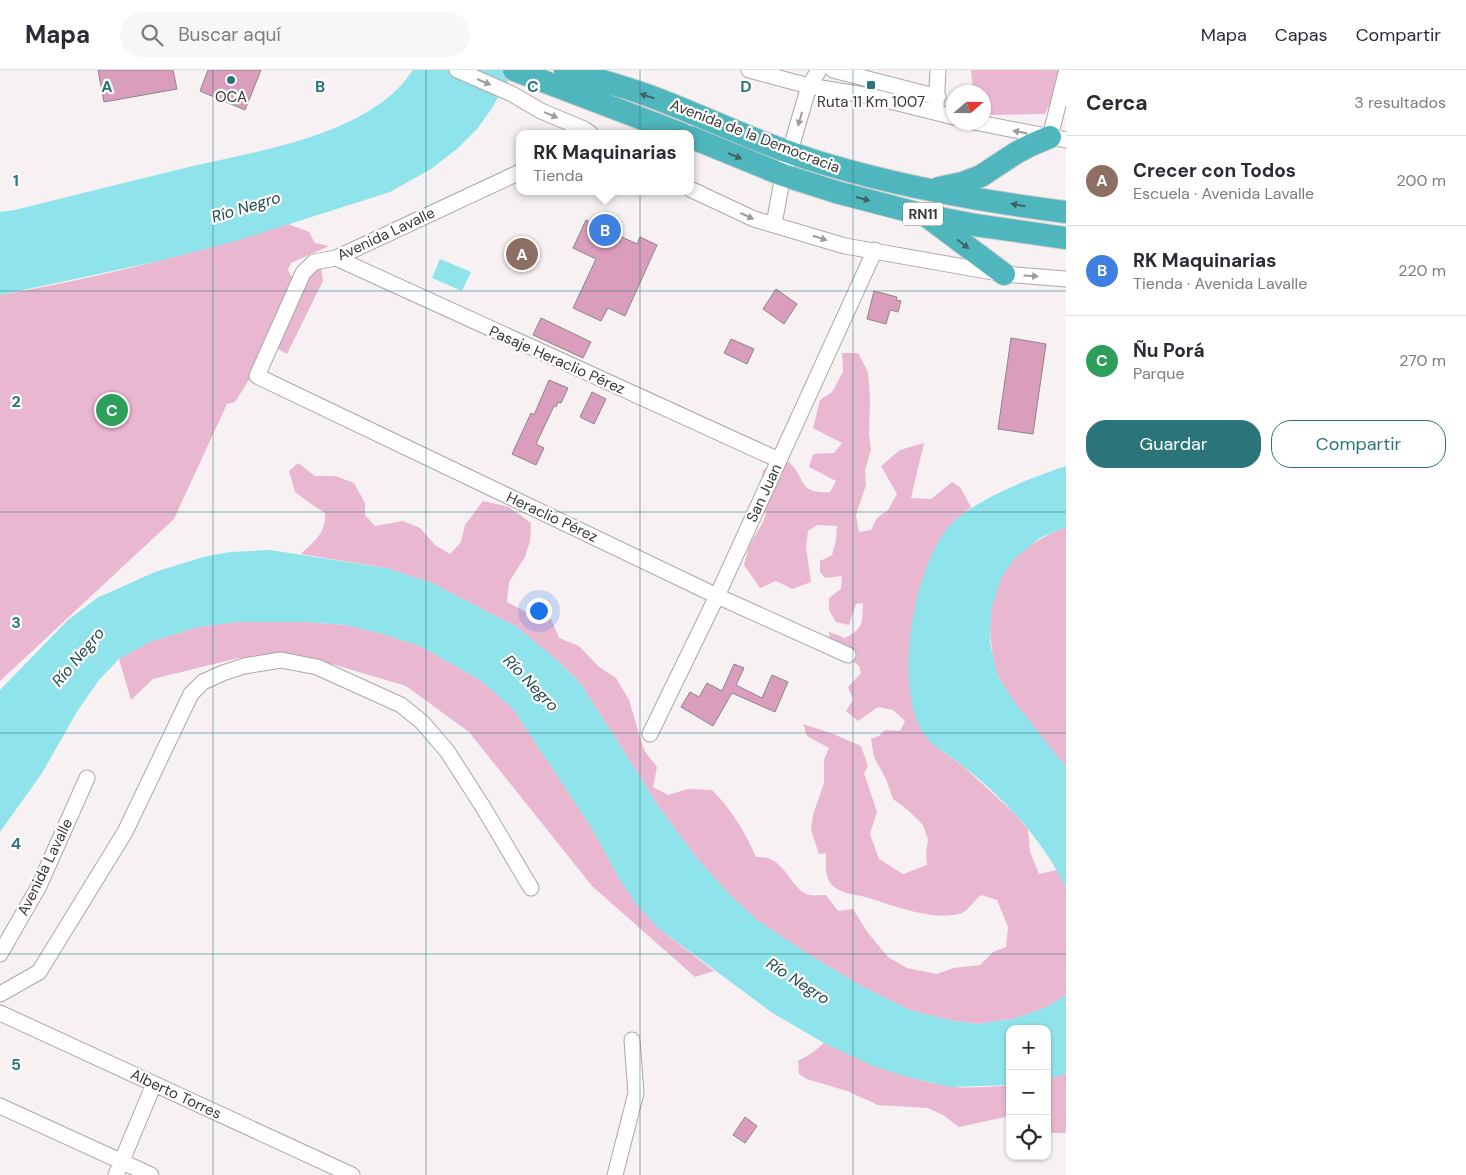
<!DOCTYPE html>
<html lang="es">
<meta charset="utf-8">
<style>
:root{--surface:#fff;--page:#f7f7f7;--text:#2b2b33;--muted:#7c7c81;--line:#e1e1e2;--accent:#2b757a}
body{margin:0;font-family:"DM Sans",sans-serif;background:var(--page);color:var(--text)}
.controls{position:absolute;right:15px;bottom:15px;display:grid;overflow:hidden;border-radius:10px;box-shadow:0 1px 4px #0004}
.controls button{width:45px;height:45px;display:grid;place-items:center;padding:0;border:0;border-bottom:1px solid var(--line);background:var(--surface);color:var(--text);font:25px sans-serif}
.compass{position:absolute;left:946px;top:15px;width:45px;height:45px;border-radius:50%;background:var(--surface);box-shadow:0 1px 4px #0004;rotate:70deg}
.you{position:absolute;left:538px;top:540px;width:18px;height:18px;margin:-12px;border:4px solid #fff;border-radius:50%;background:#1a73e8;box-shadow:0 0 0 8px #1a73e833}
.badge{display:grid;place-items:center;width:32px;height:32px;border-radius:50%;background:var(--accent);color:#fff;font-size:16px;font-weight:700}
.pin{position:absolute;translate:-50% -50%;border:2px solid #fff;box-shadow:0 1px 5px #0006}
.popup{position:absolute;left:516px;top:60px;width:178px;height:65px;box-sizing:border-box;display:grid;place-content:center;border-radius:10px;background:var(--surface);filter:drop-shadow(0 1px 4px #0005);font-size:16px;white-space:nowrap;color:var(--muted)}
.popup b{font-size:19px;color:var(--text)}
.popup::after{content:'';position:absolute;left:50%;top:100%;margin-left:-10px;border:10px solid transparent;border-top-color:var(--surface)}
.list{margin:0;padding:0;list-style:none}
h2{display:flex;justify-content:space-between;align-items:center;height:65px;margin:0;padding:0 20px;font-size:21px}
h2 small{font-size:16px;font-weight:400;color:var(--muted)}
.list li{display:grid;grid-template-columns:32px 1fr auto;gap:15px;align-items:center;box-sizing:border-box;height:90px;padding:0 20px;border-top:1px solid var(--line)}
.list b{display:block;font-size:19px;white-space:nowrap}
.list p{margin:0;font-size:16px;white-space:nowrap;color:var(--muted)}
.list em{font-size:16px;font-style:normal;color:var(--muted)}
.actions{display:flex;gap:10px;padding:15px 20px}
.actions a{flex:1;padding:11px 0;border:1px solid var(--accent);border-radius:20px;text-align:center;font-size:18px;color:var(--accent)}
.actions .main{background:var(--accent);color:#fff}
.icon{flex:none;width:28px;height:28px;fill:none;stroke:currentColor;stroke-width:2;stroke-linecap:round;stroke-linejoin:round}
.map{position:relative;flex:none;width:1066px;height:1105px;overflow:hidden}
header{display:flex;align-items:center;gap:30px;box-sizing:border-box;height:70px;padding:0 25px;background:var(--surface);border-bottom:1px solid var(--line)}
header strong{font-size:24px}
nav{display:flex;gap:28px;margin-inline-start:auto;font-size:18px}
.search{width:350px;height:45px;background:var(--page);display:flex;align-items:center;gap:12px;box-sizing:border-box;padding:0 18px;border-radius:28px;color:var(--muted);font-size:19px}
main{display:flex}
aside{flex:1;background:var(--surface)}
.map>svg:first-child{display:block}
.green{fill:#eab7d0}
.water{fill:#8fe3ea}
.building{fill:#da9dbc;stroke:#8c8689}
.lines{fill:none;stroke-linecap:round;stroke-linejoin:round}
.minor-casing{stroke:#aca7a9;stroke-width:17}
.highway-casing{stroke:#cfcfcf;stroke-width:24}
.minor{stroke:#fff;stroke-width:15}
.highway{stroke:#50b6bd;stroke-width:22}
.oneway{fill:#9c9b9c}
.oneway2{fill:#416367}
.grid{fill:none;stroke:#2b757a;stroke-width:1;stroke-opacity:0.55}
.poi-dot{fill:#2b757a;stroke:#fff;stroke-width:2}
.labels{text-anchor:middle;dominant-baseline:central;stroke-width:4.5;stroke-linejoin:round;paint-order:stroke}
.shield{fill:#fff;stroke:#747374;stroke-width:1}
.shield-label{font-size:14px;font-weight:bold;fill:#393738}
.poi-label{font-size:15px;fill:#393738;stroke:#fff}
.street-label{font-size:15px;fill:#393738;stroke:#fff}
.water-label{font-size:16px;font-style:italic;fill:#234b4e;stroke:#fff}
.grid-label{font-size:16px;text-anchor:middle;font-weight:bold;fill:#2b757a;stroke:#fff;stroke-width:4.5;stroke-linejoin:round;paint-order:stroke}
</style>
<header>
<strong>Mapa</strong>
<div class="search"><svg class="icon" aria-label="search" viewBox="0 0 24 24"><circle cx="10" cy="10" r="6"/><path d="M15 15l6 6"/></svg>Buscar aquí</div>
<nav><a>Mapa</a><a>Capas</a><a>Compartir</a></nav>
</header>
<main>
<div class="map">
<svg width="1066" height="1105" viewBox="0 0 1066 1105">
<rect width="100%" height="100%" fill="#f7f1f3"/>
<path class="green" d="M971,0H1066L1045,44L984,45V22H973Z
M288,154L309,162L315,173L329,176L291,193L288,200L291,206L308,205L321,197L323,211L287,284L265,272L255,300L235,332L227,334L174,449L0,611V225C97,208 194,184 288,154Z
M842,283H858L868,302L870,328L869,364L871,380L865,400L866,415L856,445L859,462L871,460L877,448L888,440L897,424L881,396L900,380L924,373L911,428L931,429L952,412L960,417L971,437L951,454L940,680L962,695L1015,744L1028,759L1030,782L1039,804L1057,800L1066,818V925L1045,938L1012,949L977,954L949,950L910,940L863,917L808,884L757,850L727,822L697,788L658,736L636,700L580,613L559,592L517,557L432,513L386,498L301,484C315,470 326,464 325,443L311,434L295,422L289,401L298,393L315,406H335L354,413L365,433V445L375,456L403,451L420,458L435,475L450,484L461,472L465,455L483,431L509,437L531,453L530,471L525,487L509,512L507,532L526,542L551,549L559,568L579,576L599,597L616,608L629,630L644,680L657,697L653,717L668,725L688,719L712,720C732,740 745,762 756,787C787,785 789,821 810,825C815,826 821,825 826,825L838,841L853,839L868,863L888,887L907,898L937,904L953,898L980,895L993,882L1006,877L1008,857L997,830L981,825C975,830 968,840 962,843C935,852 894,836 869,828C857,824 843,825 833,816C824,808 826,793 826,783L819,784L811,760L813,745L824,713V690L829,678L807,666L803,654L831,663L861,676L868,696L864,703L877,742L870,764L879,789L903,804L927,795L926,783L928,770L923,755L909,741L893,729L886,709L874,687L871,669L879,666L885,660L900,661L905,651L893,640L878,637L858,651L846,641L853,630L848,617L861,603L859,596L830,573L829,562L845,568C864,558 862,553 863,533L856,534L849,555L836,552L829,540V528L841,519L842,506L825,508L820,502V491L832,485L836,470L837,456L817,455L808,461L806,477L811,512L792,519L776,511L760,518L744,495L749,476L763,452L766,443L760,422L763,400L789,392C807,409 797,424 830,422L836,411L809,397L813,384L834,383L842,373L813,358L820,330L832,322L843,302Z
M1066,457V697C1043,669 1016,641 999,608C996,603 995,596 994,590C986,556 990,516 1014,489C1028,474 1047,465 1066,457Z
M238,552H305L346,555L382,564L420,576L480,610L513,639L593,760L617,805L658,858L714,901L695,907L592,816L469,662L406,616L332,594L238,588L153,609L131,630L119,589L150,572L198,557Z
M824,973C864,992 904,1009 948,1016C967,1019 990,1017 1010,1015V1046L959,1057L943,1045L928,1038L878,1035L847,1021L807,1009L799,1004L798,991L812,983Z
M1066,1003V1063H1047V1010Z"/>
<path class="water" d="M413,0H514L492,38L478,58L457,79L431,99L390,122L236,171L159,191L0,225V142L15,140C71,126 126,112 181,99C254,81 369,67 413,0Z
M440,189L471,202L462,221L432,208Z
M1066,396V457L1040,468L1015,488L1001,508L991,541L990,573L998,607L1016,634L1066,697V818C1042,769 1005,729 962,695C950,685 933,678 924,664C892,618 914,492 952,453C976,429 1033,407 1066,396Z
M270,480L386,498L432,513L517,557L559,592L580,613L636,700L658,736L697,788L727,822L757,850L808,884L863,917L910,940L949,950L977,954L1012,949L1045,938L1066,925V1003L1047,1010V959H1010V1015L950,1017L911,1008L873,996L824,973L771,942L658,858L636,834L617,805L593,760L513,639L480,610L420,576L382,564L346,555L305,552H238L198,557L150,572L119,589L99,610L78,640L42,703L0,762V620L3,617L68,550L97,528L155,502L203,487L230,482Z"/>
<path class="building" d="M98,0H173L177,19L104,32Z
M208,0H261L245,40L200,21Z
M586,150L637,174L640,167L657,175L625,246L608,238L601,251L573,238L596,189L573,178Z
M776,219L797,234L784,254L763,239Z
M874,221L897,227L896,230L901,231L898,242L890,240L886,254L867,249Z
M541,248L591,272L583,288L533,265Z
M1011,268L1046,274L1033,364L998,359Z
M731,269L754,279L747,294L724,283Z
M549,310L568,318L561,333L558,332L556,337L554,336L536,374L544,378L536,395L512,384L531,343L534,345Z
M592,322L606,329L594,354L580,347Z
M734,594L744,598L736,615L762,628L772,605L788,612L775,642L732,623L713,656L681,637L690,622L699,627L707,613L722,621Z
M745,1047L757,1056L745,1073L733,1065Z"/>
<g class="lines">
<defs>
<path id="minor" d="M457,0L512,24L541,41L584,59L591,64
M749,0L809,16L870,26L954,47
M833,0L938,27
M936,36L938,0
M974,52L1066,70
M1050,67L1066,3
M520,102L336,188L314,192L303,203L257,306L717,526L848,585
M690,119L754,149L845,176L1004,204L1066,209
M774,154L783,105L809,16L819,0
M336,188L779,390
M650,664L717,526L875,180
M0,884L39,816L87,708
M0,924L39,902L125,762L191,624L203,612L223,603L244,596L281,590L317,597L401,635L422,652L447,681L483,737L531,818
M0,943L352,1105
M0,1036L151,1105
M116,1105L154,1014
M615,1105L636,1023L632,970"/>
<path id="highway" d="M514,0L682,64
M565,0C595,9 626,17 655,28C712,50 767,77 825,94C903,117 985,132 1066,142
M690,67L783,105L836,122L924,145L975,155L1066,168
M939,118L962,113L981,106L1016,83L1031,75L1050,67
M929,148L1004,204"/>
</defs>
<use href="#minor" class="minor-casing"/>
<use href="#highway" class="highway-casing"/>
<use href="#minor" class="minor"/>
<use href="#highway" class="highway"/>
</g>
<defs><path id="oneway-solid" d="M-6-.8H1V-3.2L6.5 0L1 3.2V.8H-6Z" transform="scale(1.25)"/></defs>
<g class="oneway">
<use href="#oneway-solid" transform="translate(484 12) rotate(23)"/>
<use href="#oneway-solid" transform="translate(551 45) rotate(23)"/>
<use href="#oneway-solid" transform="translate(800 49) rotate(106)"/>
<use href="#oneway-solid" transform="translate(1020 62) rotate(-169)"/>
<use href="#oneway-solid" transform="translate(747 146) rotate(25)"/>
<use href="#oneway-solid" transform="translate(820 168) rotate(17)"/>
<use href="#oneway-solid" transform="translate(1031 206) rotate(4)"/>
</g>
<g class="oneway2">
<use href="#oneway-solid" transform="translate(647 26) rotate(-162)"/>
<use href="#oneway-solid" transform="translate(735 86) rotate(23)"/>
<use href="#oneway-solid" transform="translate(863 129) rotate(15)"/>
<use href="#oneway-solid" transform="translate(1018 135) rotate(-170)"/>
<use href="#oneway-solid" transform="translate(963 174) rotate(37)"/>
</g>
<path class="grid" d="M213,0V1105M426,0V1105M640,0V1105M853,0V1105M0,221H1066M0,442H1066M0,663H1066M0,884H1066"/>
<g class="poi-dot">
<circle cx="231" cy="10" r="5"/>
<rect x="866" y="10" width="10" height="10" rx="2.5"/>
</g>
<g class="labels">
<rect class="shield" x="903" y="132.5" width="40" height="23" rx="4"/>
<g class="shield-label">
<text x="923" y="144">RN11</text>
</g>
<g class="poi-label">
<text x="231" y="27">OCA</text>
<text x="871" y="32">Ruta 11 Km 1007</text>
</g>
<g class="street-label">
<text transform="translate(755 66) rotate(21)">Avenida de la Democracia</text>
<text transform="translate(386 164) rotate(-25)">Avenida Lavalle</text>
<text transform="translate(557 290) rotate(24)">Pasaje Heraclio Pérez</text>
<text transform="translate(764 423) rotate(-65)">San Juan</text>
<text transform="translate(552 447) rotate(25)">Heraclio Pérez</text>
<text transform="translate(45 797) rotate(-64)">Avenida Lavalle</text>
<text transform="translate(176 1024) rotate(25)">Alberto Torres</text>
</g>
<g class="water-label">
<text transform="translate(246 137) rotate(-17)">Río Negro</text>
<text transform="translate(78 587) rotate(-50)">Río Negro</text>
<text transform="translate(531 613) rotate(46)">Río Negro</text>
<text transform="translate(798 911) rotate(33)">Río Negro</text>
</g>
</g>
<g class="grid-label">
<text x="107" y="22">A</text>
<text x="320" y="22">B</text>
<text x="533" y="22">C</text>
<text x="746" y="22">D</text>
<text x="16" y="116">1</text>
<text x="16" y="337">2</text>
<text x="16" y="558">3</text>
<text x="16" y="779">4</text>
<text x="16" y="1000">5</text>
</g>
</svg>
<div class="controls">
<button>+</button>
<button>−</button>
<button><svg class="icon" aria-label="locate" viewBox="0 0 24 24"><circle cx="12" cy="12" r="6"/><path d="M12 2v4M12 18v4M2 12h4M18 12h4"/></svg></button>
</div>
<svg class="compass" viewBox="-18 -18 36 36"><path d="M0-13l5 13h-10z" fill="#e53935"/><path d="M0 13l5-13h-10z" fill="#7c7c81"/></svg>
<div class="you"></div>
<div class="pin badge" style="left:522px;top:184px;background:#8d6e63">A</div>
<div class="pin badge" style="left:605px;top:160px;background:#3f7fe0">B</div>
<div class="popup"><b>RK Maquinarias</b>Tienda</div>
<div class="pin badge" style="left:112px;top:340px;background:#2e9e5b">C</div>
</div>
<aside>
<h2>Cerca<small>3 resultados</small></h2>
<ul class="list">
<li><span class="badge" style="background:#8d6e63">A</span><div><b>Crecer con Todos</b><p>Escuela · Avenida Lavalle</p></div><em>200 m</em></li>
<li><span class="badge" style="background:#3f7fe0">B</span><div><b>RK Maquinarias</b><p>Tienda · Avenida Lavalle</p></div><em>220 m</em></li>
<li><span class="badge" style="background:#2e9e5b">C</span><div><b>Ñu Porá</b><p>Parque</p></div><em>270 m</em></li>
</ul>
<div class="actions"><a class="main">Guardar</a><a>Compartir</a></div>
</aside>
</main>
